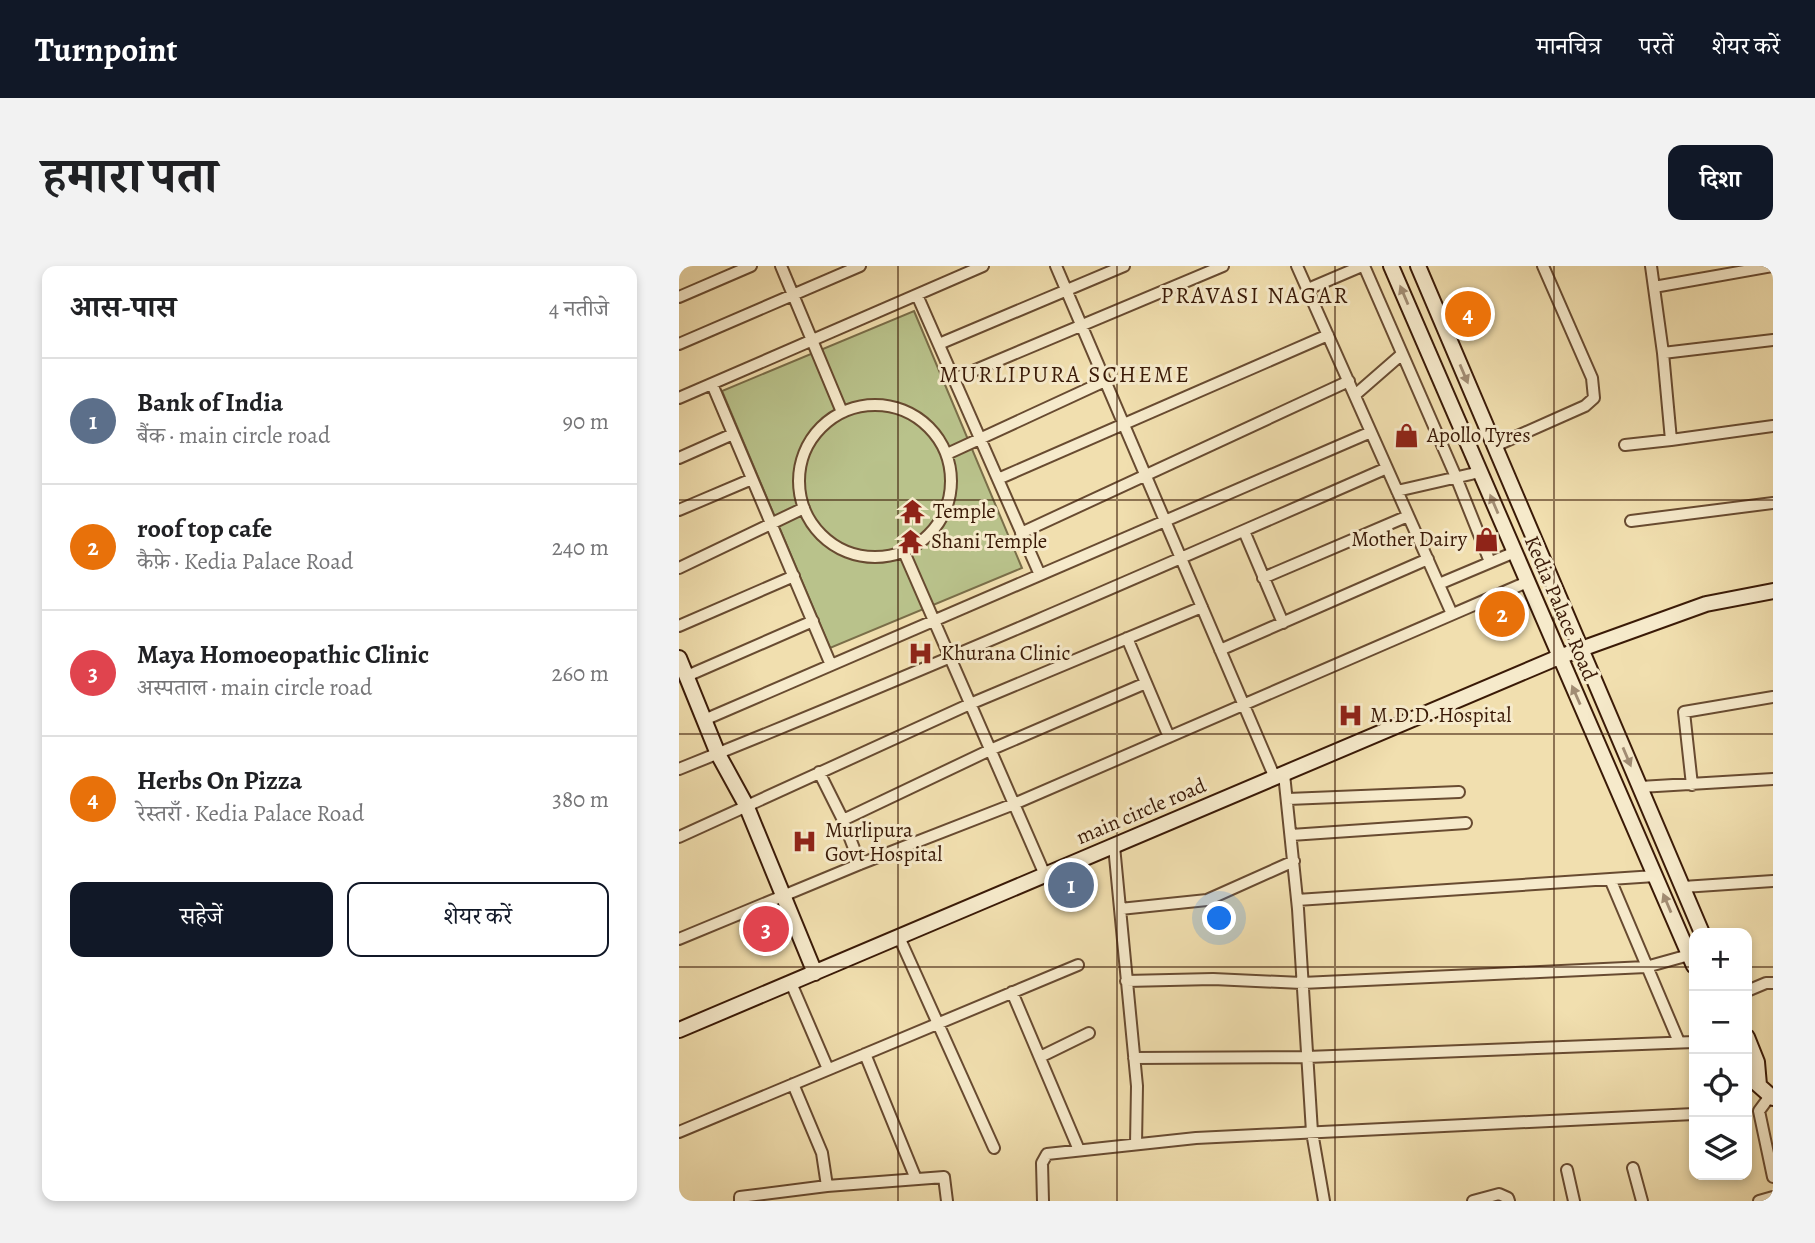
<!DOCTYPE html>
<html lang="hi">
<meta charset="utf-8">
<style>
:root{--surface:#fff;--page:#f2f2f2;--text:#202124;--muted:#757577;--line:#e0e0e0;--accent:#111827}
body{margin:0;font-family:Alegreya,"Noto Serif Devanagari",serif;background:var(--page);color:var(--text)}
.controls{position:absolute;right:21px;bottom:21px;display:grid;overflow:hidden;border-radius:14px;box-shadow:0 4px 10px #0003}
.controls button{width:63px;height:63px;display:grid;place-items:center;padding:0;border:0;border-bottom:2px solid var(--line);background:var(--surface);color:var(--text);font:35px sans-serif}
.you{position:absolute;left:541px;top:653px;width:24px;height:24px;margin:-18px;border:5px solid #fff;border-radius:50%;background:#1a73e8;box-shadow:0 0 0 10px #1a73e833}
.badge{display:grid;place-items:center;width:46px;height:46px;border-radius:50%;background:var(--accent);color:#fff;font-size:23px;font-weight:700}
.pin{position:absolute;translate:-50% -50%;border:4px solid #fff;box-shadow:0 2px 7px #0006}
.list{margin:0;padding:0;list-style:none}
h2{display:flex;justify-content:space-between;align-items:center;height:91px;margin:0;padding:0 28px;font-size:30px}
h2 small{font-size:23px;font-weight:400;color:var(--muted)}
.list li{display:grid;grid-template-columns:46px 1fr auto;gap:21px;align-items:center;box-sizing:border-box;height:126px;padding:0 28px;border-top:2px solid var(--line)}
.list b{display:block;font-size:26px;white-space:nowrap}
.list p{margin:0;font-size:23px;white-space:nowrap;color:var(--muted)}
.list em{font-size:23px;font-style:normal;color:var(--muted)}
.actions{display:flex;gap:14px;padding:21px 28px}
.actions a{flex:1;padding:16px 0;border:2px solid var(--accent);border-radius:14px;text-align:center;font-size:24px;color:var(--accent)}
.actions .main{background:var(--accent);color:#fff}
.icon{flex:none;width:38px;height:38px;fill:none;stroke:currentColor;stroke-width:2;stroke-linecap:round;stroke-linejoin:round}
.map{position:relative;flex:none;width:1094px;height:935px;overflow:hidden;border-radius:14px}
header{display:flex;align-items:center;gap:42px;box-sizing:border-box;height:98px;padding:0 35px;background:var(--accent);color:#fff}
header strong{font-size:33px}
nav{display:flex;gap:38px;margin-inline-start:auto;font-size:24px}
.intro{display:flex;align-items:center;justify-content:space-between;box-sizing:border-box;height:168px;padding:0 42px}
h1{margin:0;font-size:49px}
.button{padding:18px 32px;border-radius:14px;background:var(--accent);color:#fff;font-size:24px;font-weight:700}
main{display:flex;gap:42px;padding:0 42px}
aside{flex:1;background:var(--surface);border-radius:14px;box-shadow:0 4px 10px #0003}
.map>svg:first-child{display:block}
.green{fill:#b9c28b;stroke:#7a6e49;stroke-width:2}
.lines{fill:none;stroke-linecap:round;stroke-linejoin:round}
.street-casing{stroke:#684b31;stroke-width:14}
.secondary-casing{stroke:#3a1a07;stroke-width:18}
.street{stroke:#f6eacb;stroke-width:10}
.secondary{stroke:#f6eacb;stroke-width:14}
.oneway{fill:#a18c73}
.grid{fill:none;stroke:#3a1a07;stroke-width:2;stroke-opacity:0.55}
.labels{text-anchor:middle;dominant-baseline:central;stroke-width:6;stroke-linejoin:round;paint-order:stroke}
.poi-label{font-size:21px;fill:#3a1a07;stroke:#f6eacb;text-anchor:start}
.street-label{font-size:21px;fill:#3a1a07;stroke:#f6eacb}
.neighbourhood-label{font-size:23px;letter-spacing:2px;fill:#3a1a07;stroke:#f6eacb}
</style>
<header>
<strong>Turnpoint</strong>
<nav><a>मानचित्र</a><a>परतें</a><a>शेयर करें</a></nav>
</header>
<div class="intro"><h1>हमारा पता</h1><a class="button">दिशा</a></div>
<main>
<aside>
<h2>आस-पास<small>4 नतीजे</small></h2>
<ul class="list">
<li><span class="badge" style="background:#5c6f8a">1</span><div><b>Bank of India</b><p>बैंक · main circle road</p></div><em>90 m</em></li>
<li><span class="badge" style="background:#e8710a">2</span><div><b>roof top cafe</b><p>कैफ़े · Kedia Palace Road</p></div><em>240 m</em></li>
<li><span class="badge" style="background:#e0444e">3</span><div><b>Maya Homoeopathic Clinic</b><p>अस्पताल · main circle road</p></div><em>260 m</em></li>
<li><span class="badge" style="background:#e8710a">4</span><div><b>Herbs On Pizza</b><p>रेस्तराँ · Kedia Palace Road</p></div><em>380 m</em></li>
</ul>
<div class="actions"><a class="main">सहेजें</a><a>शेयर करें</a></div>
</aside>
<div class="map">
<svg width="1094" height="935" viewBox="0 0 1094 935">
<rect width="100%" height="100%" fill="#f1dfaf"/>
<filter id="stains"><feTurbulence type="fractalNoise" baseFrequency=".00286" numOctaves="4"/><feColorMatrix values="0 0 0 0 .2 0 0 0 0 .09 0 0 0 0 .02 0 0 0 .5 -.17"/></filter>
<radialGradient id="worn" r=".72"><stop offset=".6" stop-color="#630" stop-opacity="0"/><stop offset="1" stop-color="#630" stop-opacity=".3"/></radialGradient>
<path class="green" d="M235,45L343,302L151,382L43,125Z"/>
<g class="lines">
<defs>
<path id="street" d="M102,0L163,146
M377,0L596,512
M618,0L773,348
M685,0L777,211L811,296
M972,0L984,87L992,174L1094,160
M975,21L1094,0
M629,23L683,0
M238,29L361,309
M0,31L72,0
M0,78L181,0
M260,78L445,0
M984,87L1094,74
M275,113L544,0
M33,118L152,399
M676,129L723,88
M0,132L304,0
M120 215a76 76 0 1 1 152 0a76 76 0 1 1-152 0Z
M946,179L992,174
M816,180L906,140L915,132L913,112L864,0
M268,188L426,115
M0,192L54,168
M319,213L649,69
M718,225L801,206
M0,244L73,213
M952,255L1094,237
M565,265L604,357
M342,267L670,115
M225,286L366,609
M0,302L125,242
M584,312L729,250
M760,318L836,286
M0,360L115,310
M448,372L490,471
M541,384L749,293
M8,410L134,355
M25,454L692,166
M0,503C238,408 473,305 708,202
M140,506L164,554L181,598
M605,508L619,643L633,866L645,935
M1013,519L1005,446L1094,431
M961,521L1094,513
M609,533L780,526
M164,554L311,484L467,417
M612,569L787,557
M0,571L291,438L523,341
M435,580L458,820L457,878
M931,613L1000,776
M1004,621L1094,615
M618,634L976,610
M441,643L528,634L615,595
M220,671L315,882
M0,673L181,598L335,538L848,316
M447,715L534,713L623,717L967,701L1010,689
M112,717L149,803
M1068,725L1087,717H1094
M333,726L400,884
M186,788L237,913
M361,791L410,767
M455,792L628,791L1015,776
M1091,830L1080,845L1094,911
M0,866L399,699
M954,902L963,935
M888,904L895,935
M148,920L265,911L268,935
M61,935V931L148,920L143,887L114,818
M364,935L363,897L368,888L517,872L1015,848
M794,935L820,928L829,932L830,935
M1080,935L1094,931"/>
<path id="secondary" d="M712,0L1015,700
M739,0L1023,667
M0,392L39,488L67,539L136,707
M0,764L880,391L1027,338L1094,325
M1068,771L1078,796L1080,819
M1068,809L1094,832"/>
</defs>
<use href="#street" class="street-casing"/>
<use href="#secondary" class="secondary-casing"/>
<use href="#street" class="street"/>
<use href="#secondary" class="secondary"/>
</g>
<defs><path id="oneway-solid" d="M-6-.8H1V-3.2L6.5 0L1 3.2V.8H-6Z" transform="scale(1.75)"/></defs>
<g class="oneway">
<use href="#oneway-solid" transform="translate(725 29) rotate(-113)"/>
<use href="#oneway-solid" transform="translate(785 108) rotate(67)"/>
<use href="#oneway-solid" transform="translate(815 238) rotate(-113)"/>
<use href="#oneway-solid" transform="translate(897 429) rotate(-114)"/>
<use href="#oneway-solid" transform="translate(948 491) rotate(67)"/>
<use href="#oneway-solid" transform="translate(988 637) rotate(-113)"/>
</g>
<path class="grid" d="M219,0V935M438,0V935M656,0V935M875,0V935M0,234H1094M0,468H1094M0,701H1015M1068,701H1094"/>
<defs>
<symbol id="shop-bare" viewBox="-9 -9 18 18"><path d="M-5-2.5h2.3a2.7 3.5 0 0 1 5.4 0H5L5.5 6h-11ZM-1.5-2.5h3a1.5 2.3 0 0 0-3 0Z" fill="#8f2418" stroke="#f6eacb" stroke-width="2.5" paint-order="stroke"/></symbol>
<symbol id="temple-bare" viewBox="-9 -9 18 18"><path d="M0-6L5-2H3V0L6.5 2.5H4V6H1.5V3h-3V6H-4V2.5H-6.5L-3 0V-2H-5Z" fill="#8f2418" stroke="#f6eacb" stroke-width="2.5" paint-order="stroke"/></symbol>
<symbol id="hospital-bare" viewBox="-9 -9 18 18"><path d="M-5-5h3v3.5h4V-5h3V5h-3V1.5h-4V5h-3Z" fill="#8f2418" stroke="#f6eacb" stroke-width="2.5" paint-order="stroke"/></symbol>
</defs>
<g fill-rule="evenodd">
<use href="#shop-bare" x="710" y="152" width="35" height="35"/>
<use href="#temple-bare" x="216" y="228" width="35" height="35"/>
<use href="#shop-bare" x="790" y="256" width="35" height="35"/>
<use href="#temple-bare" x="214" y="258" width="35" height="35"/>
<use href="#hospital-bare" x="224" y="370" width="35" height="35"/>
<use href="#hospital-bare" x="654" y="432" width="35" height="35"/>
<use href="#hospital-bare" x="108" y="558" width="35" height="35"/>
</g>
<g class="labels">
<g class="poi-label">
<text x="748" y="169">Apollo Tyres</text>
<text x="254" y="245">Temple</text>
<text x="788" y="273" text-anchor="end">Mother Dairy</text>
<text x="252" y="275">Shani Temple</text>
<text x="262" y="387">Khurana Clinic</text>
<text x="691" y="449">M.D.D. Hospital</text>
<text x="146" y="564">Murlipura<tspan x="146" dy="24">Govt Hospital</tspan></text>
</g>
<g class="street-label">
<text transform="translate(882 342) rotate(67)">Kedia Palace Road</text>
<text transform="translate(462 545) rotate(-23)">main circle road</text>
</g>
<g class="neighbourhood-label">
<text x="576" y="29">PRAVASI NAGAR</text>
<text x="386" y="108">MURLIPURA SCHEME</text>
</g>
</g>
<rect width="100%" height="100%" filter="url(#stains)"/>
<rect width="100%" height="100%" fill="url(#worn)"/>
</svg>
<div class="controls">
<button>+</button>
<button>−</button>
<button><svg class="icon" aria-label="locate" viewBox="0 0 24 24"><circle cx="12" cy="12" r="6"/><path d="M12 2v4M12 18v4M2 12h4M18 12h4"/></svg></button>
<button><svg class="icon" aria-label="layers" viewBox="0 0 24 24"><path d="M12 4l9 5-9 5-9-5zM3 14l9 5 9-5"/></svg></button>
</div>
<div class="you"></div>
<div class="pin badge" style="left:392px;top:619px;background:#5c6f8a">1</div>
<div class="pin badge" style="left:823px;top:348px;background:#e8710a">2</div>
<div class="pin badge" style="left:87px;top:663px;background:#e0444e">3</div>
<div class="pin badge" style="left:789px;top:48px;background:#e8710a">4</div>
</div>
</main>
